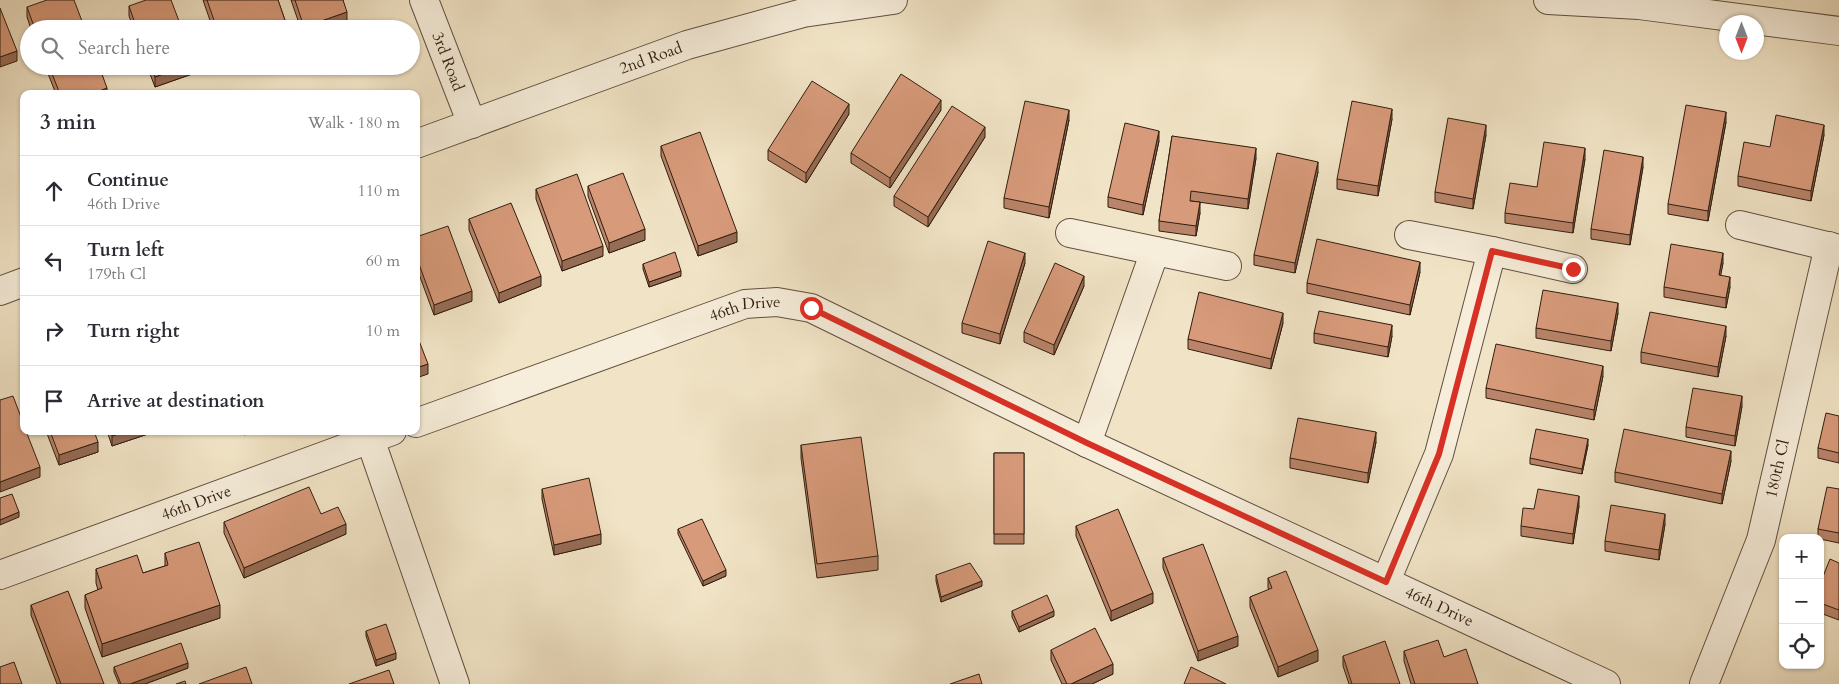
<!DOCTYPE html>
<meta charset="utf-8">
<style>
:root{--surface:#fff;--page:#f2f2f3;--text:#2b2b33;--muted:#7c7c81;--line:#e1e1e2}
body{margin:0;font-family:Cardo,serif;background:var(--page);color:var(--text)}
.controls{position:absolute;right:15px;bottom:15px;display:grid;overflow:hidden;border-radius:10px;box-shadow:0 1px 4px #0004}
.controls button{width:45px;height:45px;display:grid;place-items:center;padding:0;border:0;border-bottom:1px solid var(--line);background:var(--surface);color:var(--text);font:25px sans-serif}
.compass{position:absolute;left:1719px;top:15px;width:45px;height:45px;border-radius:50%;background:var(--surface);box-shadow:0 1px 4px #0004;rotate:180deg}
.stop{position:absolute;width:15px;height:15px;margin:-11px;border:4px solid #d93025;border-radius:50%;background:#fff}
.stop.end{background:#d93025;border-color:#fff;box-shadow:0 1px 5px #0008}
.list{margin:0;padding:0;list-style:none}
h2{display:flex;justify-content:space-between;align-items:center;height:65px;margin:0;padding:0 20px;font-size:21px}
h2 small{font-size:16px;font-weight:400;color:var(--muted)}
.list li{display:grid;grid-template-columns:32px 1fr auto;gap:15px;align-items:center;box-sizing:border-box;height:70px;padding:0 20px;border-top:1px solid var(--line)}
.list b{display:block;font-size:19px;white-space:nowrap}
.list p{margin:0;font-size:16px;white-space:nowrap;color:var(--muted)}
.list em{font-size:16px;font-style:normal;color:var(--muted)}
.icon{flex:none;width:28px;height:28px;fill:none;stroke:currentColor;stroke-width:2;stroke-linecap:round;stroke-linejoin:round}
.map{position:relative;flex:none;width:1839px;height:684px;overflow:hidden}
.search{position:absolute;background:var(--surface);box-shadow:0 1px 4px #0004;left:20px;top:20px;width:400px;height:55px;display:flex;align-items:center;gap:12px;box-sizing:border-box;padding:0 18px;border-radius:28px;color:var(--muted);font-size:19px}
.panel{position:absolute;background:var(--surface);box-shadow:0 1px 4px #0004;left:20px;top:90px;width:400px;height:345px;border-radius:10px}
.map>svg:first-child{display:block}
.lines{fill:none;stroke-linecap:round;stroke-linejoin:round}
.minor-casing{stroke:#614f3e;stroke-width:30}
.tertiary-casing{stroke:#614f3e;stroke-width:30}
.minor{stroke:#f6edda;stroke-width:28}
.tertiary{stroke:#f6edda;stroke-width:28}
.wall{fill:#b98469;stroke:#311d10}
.shaded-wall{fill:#966c55;stroke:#311d10}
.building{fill:#d79a7a;stroke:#311d10}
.route{stroke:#d93025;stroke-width:6}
.labels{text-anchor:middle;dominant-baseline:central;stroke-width:4;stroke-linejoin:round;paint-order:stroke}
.street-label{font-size:16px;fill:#311d10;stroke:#f6edda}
</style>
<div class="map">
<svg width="1839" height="684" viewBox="0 0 1839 684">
<rect width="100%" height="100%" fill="#f1e4c6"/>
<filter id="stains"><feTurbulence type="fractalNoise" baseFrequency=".004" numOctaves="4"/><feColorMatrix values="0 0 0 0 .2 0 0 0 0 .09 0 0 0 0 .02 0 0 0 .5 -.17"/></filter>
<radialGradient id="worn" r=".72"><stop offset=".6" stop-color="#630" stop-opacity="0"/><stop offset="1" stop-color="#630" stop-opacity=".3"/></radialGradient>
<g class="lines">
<defs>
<g id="minor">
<path id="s1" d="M424,0L472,124"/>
<path d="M1740,225L1839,249"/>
<path d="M1070,233L1227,266"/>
<path d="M1409,235L1492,251L1573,269"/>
<path id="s2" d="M416,423L745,304L777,302L811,308L1087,443L1606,684"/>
<path d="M370,439L455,684"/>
<path d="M1087,443L1155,251"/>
<path id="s3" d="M0,575L392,431"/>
<path d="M1386,581L1439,454L1492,251"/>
<path id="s4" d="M1704,684L1761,540L1829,246"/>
</g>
<g id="tertiary">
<path d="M1548,0L1639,5L1839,31"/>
<path id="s5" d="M416,144L687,45L803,13L893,0"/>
<path d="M0,291L24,282"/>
</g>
</defs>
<use href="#minor" class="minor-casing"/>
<use href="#tertiary" class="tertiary-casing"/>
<use href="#minor" class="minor"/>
<use href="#tertiary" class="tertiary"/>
</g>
<path class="wall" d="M203,0H278L288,29H213Z
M291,0H343L347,22L327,29H301Z
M129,6L182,29H134L129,16Z
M27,7L85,29H31L27,17Z
M45,66H99L107,94H56Z
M147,66H195V73L155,87Z
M941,110L890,188L851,163V153Z
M849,114L806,183L768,160V150Z
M1392,119L1378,196L1337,189V179Z
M1069,120L1049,218L1004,208V198Z
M1726,122L1708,221L1668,214V204Z
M1486,135L1473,209L1435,202V192Z
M1824,135L1811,201L1738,186V176L1770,147Z
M1172,136L1256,158L1248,209L1191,201L1200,213L1196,236L1159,231V221Z
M985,137L928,227L894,206V196Z
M1159,141L1143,215L1108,207V197Z
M661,146L737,242L698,256L661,156Z
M1585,159L1573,233L1505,223V213L1537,187Z
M1643,167L1630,245L1591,239V229Z
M1318,172L1295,273L1254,265V255Z
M588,186L645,240L609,253L588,196Z
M536,189L603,256L562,271L536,199Z
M469,219L541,286L499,303L469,230Z
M416,237L472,301L434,315L416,266Z
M1025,263L1000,344L962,333V323Z
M1723,263L1720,276L1730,287L1726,308L1664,297V287Z
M643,264L681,276L649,287L643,269Z
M1420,272L1410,315L1307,293V283Z
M1084,286L1054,355L1024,342V332Z
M1618,313L1611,351L1536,338V328Z
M1283,323L1271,369L1188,349V339Z
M1314,333L1392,336L1388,357L1314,343Z
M1726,336L1718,377L1641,363V352Z
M1603,376L1594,420L1486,398V388Z
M1742,406L1735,446L1686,437V427Z
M1839,416V463L1818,458V448Z
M46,431H94L98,452L59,465Z
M107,431H157L112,446Z
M1376,442L1368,483L1290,468V458Z
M801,445L878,556V570L817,578L801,458Z
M1588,445L1582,474L1530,464V458Z
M994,453H1024V544H994Z
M1731,461L1722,504L1615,482V472Z
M542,489L601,544L554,555L542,499Z
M1839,489V543L1820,539V538H1818V529Z
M1579,506L1573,544L1521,536V526L1534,509Z
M224,522L346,534L244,578L224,533Z
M1665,524L1659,560L1605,551V541Z
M1076,526L1153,603L1111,621L1076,536Z
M678,529L726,576L703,586L678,534Z
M165,553L220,618L102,657L85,608V595L98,590L96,583V569L143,573L165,566Z
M1163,558L1238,646L1198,661L1163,568Z
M1839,563V620L1820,613V584Z
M936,575L982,586L941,602L936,581Z
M1268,578L1318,661L1278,677L1250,607V597L1269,590L1268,588Z
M31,605L104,684H57L31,615Z
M1012,611L1054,616L1019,632L1012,617Z
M366,631L396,659L376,666L366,636Z
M1051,650L1113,674L1092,684H1062L1051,660Z
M1404,651L1444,657L1478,684H1411L1404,661Z
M1343,656L1400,684H1349L1343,666Z
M114,667L188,668L145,684H119L114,672Z"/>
<path class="shaded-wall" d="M347,12V22L327,29H304V27Z
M17,51V61L0,67V57Z
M184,66H195V73L155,87V77Z
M228,66H243L228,71Z
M107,88V94H92Z
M941,100V110L890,188V178Z
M849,104V114L806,183V173Z
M1392,109V119L1378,196V186Z
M1069,110V120L1049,218V207Z
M1726,112V122L1708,221V211Z
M1486,125V135L1473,209V199Z
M1824,125V135L1811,201V191Z
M985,127V137L928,227V217Z
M1159,131V141L1143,215V205Z
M1256,148V158L1248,209V199Z
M1585,148V159L1573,233V223Z
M1643,157V167L1630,245V235Z
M1318,162V172L1295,273V263Z
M1200,202V213L1196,236V226Z
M645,229V240L609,253V243Z
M737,232V242L698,256V246Z
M603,246V256L562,271V261Z
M1025,253V263L1000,344V334Z
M1723,253V263L1719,285V275Z
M1420,262V272L1410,315V305Z
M681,271V276L649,287V282Z
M541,276V286L499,303V293Z
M1084,276V286L1054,355V345Z
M1730,277V287L1726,308V298Z
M472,291V301L434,315V305Z
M1618,303V313L1611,351V341Z
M1283,313V323L1271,369V359Z
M1392,325V336L1388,357V347Z
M1726,326V336L1718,377V367Z
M428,364V374L416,378V368Z
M1603,366V376L1594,420V410Z
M1742,396V406L1735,446V436Z
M126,431H157L112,446V436Z
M244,431H256L244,435Z
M1376,432V442L1368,483V473Z
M1588,439V445L1582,474V469Z
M98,442V452L59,465V455Z
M1731,451V461L1722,504V494Z
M40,467V477L0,492V482Z
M1579,496V506L1573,544V534Z
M19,512V517L0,525V520Z
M1665,514V524L1659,560V550Z
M346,524V534L244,578V568Z
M601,534V544L554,555V545Z
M726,570V576L703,586V581Z
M982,581V586L941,602V597Z
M1153,593V603L1111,621V611Z
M220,605V618L102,657V644Z
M1054,611V616L1019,632V627Z
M1238,636V646L1198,661V651Z
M1318,650V661L1278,677V667Z
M396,653V659L376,666V660Z
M188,663V668L145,684H130Z
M1113,664V674L1092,684H1071Z"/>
<path class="building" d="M47,0H74L85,29H35L27,7Z
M146,0H171L182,29H137L129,6Z
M207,0H278L288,29H217Z
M295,0H343L347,12L304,27Z
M0,8L17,51L0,57Z
M49,66H99L107,88L92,94H60Z
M151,66H184L155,77Z
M901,74L941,100L890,178L851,153Z
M812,81L849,104L806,173L768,150Z
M1025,101L1069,110L1049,207L1004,198Z
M1352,101L1392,109L1378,186L1337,179Z
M1686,105L1726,112L1708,211L1668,204Z
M952,106L985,127L928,217L894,196Z
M1776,115L1824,125L1811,191L1738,176L1744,142L1770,147Z
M1448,118L1486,125L1473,199L1435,192Z
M1125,123L1159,131L1143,205L1108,197Z
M700,132L737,232L698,246L661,146Z
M1172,136L1256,148L1248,199L1191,191L1190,201L1200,202L1196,226L1159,221Z
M1544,142L1585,148L1573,223L1505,213L1510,183L1537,187Z
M1604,150L1643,157L1630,235L1591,229Z
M1277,153L1318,162L1295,263L1254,255Z
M623,173L645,229L609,243L588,186Z
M577,174L603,246L562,261L536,189Z
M511,203L541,276L499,293L469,219Z
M448,226L472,291L434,305L416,256V237Z
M1317,239L1420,262L1410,305L1307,283Z
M988,241L1025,253L1000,334L962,323Z
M1671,244L1723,253L1719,275L1730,277L1726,298L1664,287Z
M675,252L681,271L649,282L643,264Z
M1055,263L1084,276L1054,345L1024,332Z
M1543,290L1618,303L1611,341L1536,328Z
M1199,292L1283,313L1271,359L1188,339Z
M1319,311L1392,325L1388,347L1314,333Z
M1650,312L1726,326L1718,367L1641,352Z
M416,333L428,364L416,368Z
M1496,344L1603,366L1594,410L1486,388Z
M1693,388L1742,396L1735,436L1686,427Z
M13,396L24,425V431H26L40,467L0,482V400Z
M1826,413L1839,416V453L1818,448Z
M1298,418L1376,432L1368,473L1290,458Z
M1536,429L1588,439L1582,469L1530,458Z
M1624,429L1731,451L1722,494L1615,472Z
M50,431H94L98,442L59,455Z
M111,431H126L112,436Z
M861,437L878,556L817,564L801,445Z
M994,453H1024V534H994Z
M589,478L601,534L554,545L542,489Z
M309,487L321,514L338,507L346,524L244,568L224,522Z
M1827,487L1839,489V533L1818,529Z
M1538,489L1579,496L1573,534L1521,526L1523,508L1534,509Z
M12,494L19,512L0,520V498Z
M1611,505L1665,514L1659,550L1605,541Z
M1118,509L1153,593L1111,611L1076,526Z
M702,519L726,570L703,581L678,529Z
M199,542L220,605L102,644L85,595L102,588L96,569L137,555L143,573L168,565L165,553Z
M1203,544L1238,636L1198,651L1163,558Z
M1830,559L1839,563V610L1820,603V584Z
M970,563L982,581L941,597L936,575Z
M1286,571L1318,650L1278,667L1250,597L1272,588L1268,578Z
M68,591L104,684H61L31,605Z
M1047,595L1054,611L1019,627L1012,611Z
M386,624L396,653L376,660L366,631Z
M1095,628L1113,664L1071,684H1067L1051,650Z
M1438,640L1444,657L1466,649L1478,684H1415L1404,651Z
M1385,641L1400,684H1352L1343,656Z
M181,643L188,663L130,684H121L114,667Z
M14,662L22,684H0V667Z
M246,667L252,684H199Z
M1191,667L1226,684H1184Z
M389,670L394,684H349Z
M979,674L982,684H950Z
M185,681L186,684H176Z"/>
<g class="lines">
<path class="route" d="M811,308L1087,443L1386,582L1439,454L1492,251L1573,269"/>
</g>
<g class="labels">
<g class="street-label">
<text stroke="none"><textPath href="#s5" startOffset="250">2nd Road</textPath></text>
<text stroke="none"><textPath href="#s1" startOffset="66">3rd Road</textPath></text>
<text stroke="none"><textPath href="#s2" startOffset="349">46th Drive</textPath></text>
<text stroke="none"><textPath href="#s4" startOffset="228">180th Cl</textPath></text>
<text stroke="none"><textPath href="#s3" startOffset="209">46th Drive</textPath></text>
<text stroke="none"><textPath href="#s2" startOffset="1112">46th Drive</textPath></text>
</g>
</g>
<rect width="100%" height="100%" filter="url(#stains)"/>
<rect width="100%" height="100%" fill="url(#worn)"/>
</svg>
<div class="controls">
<button>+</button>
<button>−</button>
<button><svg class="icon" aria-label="locate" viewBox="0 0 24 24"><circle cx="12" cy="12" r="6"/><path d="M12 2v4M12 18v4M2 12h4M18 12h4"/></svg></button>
</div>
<svg class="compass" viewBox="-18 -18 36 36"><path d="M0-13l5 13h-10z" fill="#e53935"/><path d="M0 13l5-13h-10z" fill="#7c7c81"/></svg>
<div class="stop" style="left:811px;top:308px"></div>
<div class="stop end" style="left:1573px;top:269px"></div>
<div class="search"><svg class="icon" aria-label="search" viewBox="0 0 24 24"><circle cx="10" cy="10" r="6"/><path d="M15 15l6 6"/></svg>Search here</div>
<section class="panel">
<h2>3 min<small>Walk · 180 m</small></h2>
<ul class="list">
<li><svg class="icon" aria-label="ahead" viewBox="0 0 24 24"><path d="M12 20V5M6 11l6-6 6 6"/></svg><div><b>Continue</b><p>46th Drive</p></div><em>110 m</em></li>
<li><svg class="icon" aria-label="left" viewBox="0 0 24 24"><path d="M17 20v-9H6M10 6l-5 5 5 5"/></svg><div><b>Turn left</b><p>179th Cl</p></div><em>60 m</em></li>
<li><svg class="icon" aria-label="right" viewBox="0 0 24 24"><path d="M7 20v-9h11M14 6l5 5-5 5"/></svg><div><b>Turn right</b></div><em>10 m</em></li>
<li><svg class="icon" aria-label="arrive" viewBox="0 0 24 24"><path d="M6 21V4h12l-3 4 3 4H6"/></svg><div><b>Arrive at destination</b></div></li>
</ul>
</section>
</div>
